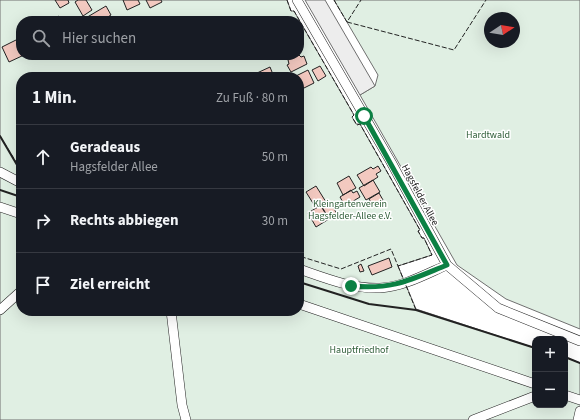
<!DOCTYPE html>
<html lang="de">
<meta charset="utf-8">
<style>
:root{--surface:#171b24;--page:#20242c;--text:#f1f3f6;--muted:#9ea1a6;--line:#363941}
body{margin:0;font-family:"Source Sans 3",sans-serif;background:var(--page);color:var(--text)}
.controls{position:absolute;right:12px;bottom:12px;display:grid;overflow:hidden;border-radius:8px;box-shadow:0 4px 16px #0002}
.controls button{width:36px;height:36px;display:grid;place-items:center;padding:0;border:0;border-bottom:1px solid var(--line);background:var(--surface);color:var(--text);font:20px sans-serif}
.compass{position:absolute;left:484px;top:12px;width:36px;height:36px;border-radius:50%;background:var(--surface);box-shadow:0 4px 16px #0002;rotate:78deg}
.stop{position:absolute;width:12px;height:12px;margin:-9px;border:3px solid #0b8043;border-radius:50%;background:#fff}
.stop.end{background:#0b8043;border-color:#fff;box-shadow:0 1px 4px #0008}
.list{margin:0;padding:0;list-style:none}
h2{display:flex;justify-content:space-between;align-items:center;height:52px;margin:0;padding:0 16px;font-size:17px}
h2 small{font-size:13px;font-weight:400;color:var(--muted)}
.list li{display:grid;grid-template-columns:26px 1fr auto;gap:12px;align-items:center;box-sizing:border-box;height:64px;padding:0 16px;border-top:1px solid var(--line)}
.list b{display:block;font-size:15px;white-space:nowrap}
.list p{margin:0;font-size:13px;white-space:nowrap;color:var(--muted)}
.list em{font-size:13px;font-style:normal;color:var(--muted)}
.icon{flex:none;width:22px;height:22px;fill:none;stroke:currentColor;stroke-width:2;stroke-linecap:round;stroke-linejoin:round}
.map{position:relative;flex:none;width:580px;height:420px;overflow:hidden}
.search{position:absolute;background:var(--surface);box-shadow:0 4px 16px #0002;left:16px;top:16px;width:288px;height:44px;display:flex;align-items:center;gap:10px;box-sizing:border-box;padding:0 14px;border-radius:16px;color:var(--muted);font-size:15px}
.panel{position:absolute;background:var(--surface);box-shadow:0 4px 16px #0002;left:16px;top:72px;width:288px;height:244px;border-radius:16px}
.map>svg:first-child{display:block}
.green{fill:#e0efe3;stroke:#6f6f6f;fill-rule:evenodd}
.parking{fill:#ededed;stroke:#6f6f6f}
.building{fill:#f3c9c0;stroke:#222}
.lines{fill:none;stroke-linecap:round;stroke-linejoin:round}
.service-casing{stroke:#222;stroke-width:10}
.service{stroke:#fff;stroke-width:9}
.fence{stroke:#222;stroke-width:1;stroke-dasharray:5 2;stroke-linecap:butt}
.wall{stroke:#222;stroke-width:2}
.route{stroke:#0b8043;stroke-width:5}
.labels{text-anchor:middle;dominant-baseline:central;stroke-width:3;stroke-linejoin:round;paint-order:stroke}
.park-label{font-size:10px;fill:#2f5e38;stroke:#fff}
.street-label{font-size:10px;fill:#222;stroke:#fff}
</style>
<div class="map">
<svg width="580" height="420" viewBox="0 0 580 420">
<rect width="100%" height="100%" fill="#fff"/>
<path class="green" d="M0,0H287L291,11H294L354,115L352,117L356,124H360L420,230L418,231L422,238H424L432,255L398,266L416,309L535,348V405H565V357L580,363V420H0ZM21,21H299V55H21ZM21,77H299V311H21Z
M334,0H580V329L506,299L457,265L360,95L375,86L378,75ZM490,18H514V42H490Z"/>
<path class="parking" d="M305,0H325L375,86L360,95Z"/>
<path class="building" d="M55,0H68L69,3L60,8Z
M78,0H86L92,10L83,16L75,2Z
M123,0H138L140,4L127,10Z
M146,0H161L162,2L150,8Z
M106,6L111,15L101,21H85L84,19Z
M59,16L62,21H51Z
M20,38L21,55H24L9,62L2,47Z
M299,55L301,57L304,56L307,64L291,72L287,65L289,64L288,60Z
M320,66L326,76L318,81L312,70Z
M270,67L274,77H258L257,73Z
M308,70L314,83L302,89L299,83V77L296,76Z
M378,166L381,171L376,174L378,177L364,186L357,175L371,167L373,169Z
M349,176L356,188L343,195L337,183Z
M373,180L380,192L366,200L359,188Z
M316,186L326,202L316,208L306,192Z
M351,190L353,193L357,191L360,197L345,206L340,197Z
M379,193L383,200L373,206L369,199Z
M331,203L337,214L329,219L322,208Z
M321,205L329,219L316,227L308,213Z
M389,258L392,267L372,275L368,266Z
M361,264L364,271L360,272L358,266Z"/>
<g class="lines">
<defs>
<path id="service" d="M297,0L391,162L447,265L498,308L580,341
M0,172L21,183
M0,207L21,214
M299,269C325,278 352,289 380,288C403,287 426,274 447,265
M299,304L535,384
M0,310L21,291
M171,311L182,405L186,420
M565,395L580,400
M473,420L535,396
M578,420L580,411"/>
</defs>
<use href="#service" class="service-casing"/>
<use href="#service" class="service"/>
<path class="fence" d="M287,0L291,11H294L354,115L352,117L357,125L360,124L420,230L418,231L422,238H424L432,255L398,266L391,249L341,269L299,256
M334,0L347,22L361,0
M347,22L454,50L486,0
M0,136L21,170
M398,266L416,310"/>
<path class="wall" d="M0,136L20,170
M0,190L21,197
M299,282L369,304L416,310L535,348
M565,357L580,363"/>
</g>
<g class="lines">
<path class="route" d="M351,286C393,290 410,280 447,265L364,116"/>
</g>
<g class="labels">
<g class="park-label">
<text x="488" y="135">Hardtwald</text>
<text x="350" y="204">Kleingartenverein<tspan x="350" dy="12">Hagsfelder-Allee e.V.</tspan></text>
<text x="359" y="350">Hauptfriedhof</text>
</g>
<g class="street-label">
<text transform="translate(420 195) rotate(62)">Hagsfelder Allee</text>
</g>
</g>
</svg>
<div class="controls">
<button>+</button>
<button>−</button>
</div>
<svg class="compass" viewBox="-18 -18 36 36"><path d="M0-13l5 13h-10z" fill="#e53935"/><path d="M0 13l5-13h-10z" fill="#9ea1a6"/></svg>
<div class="stop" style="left:364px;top:116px"></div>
<div class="stop end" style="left:351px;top:286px"></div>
<div class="search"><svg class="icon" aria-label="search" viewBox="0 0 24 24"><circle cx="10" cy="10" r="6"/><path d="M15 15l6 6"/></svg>Hier suchen</div>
<section class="panel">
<h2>1 Min.<small>Zu Fuß · 80 m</small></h2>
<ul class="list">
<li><svg class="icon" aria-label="ahead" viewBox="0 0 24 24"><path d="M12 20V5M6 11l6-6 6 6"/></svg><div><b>Geradeaus</b><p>Hagsfelder Allee</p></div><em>50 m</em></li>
<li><svg class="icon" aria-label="right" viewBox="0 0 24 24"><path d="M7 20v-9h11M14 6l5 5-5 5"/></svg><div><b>Rechts abbiegen</b></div><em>30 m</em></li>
<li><svg class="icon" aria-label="arrive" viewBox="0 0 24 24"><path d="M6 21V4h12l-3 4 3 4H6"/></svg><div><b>Ziel erreicht</b></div></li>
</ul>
</section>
</div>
